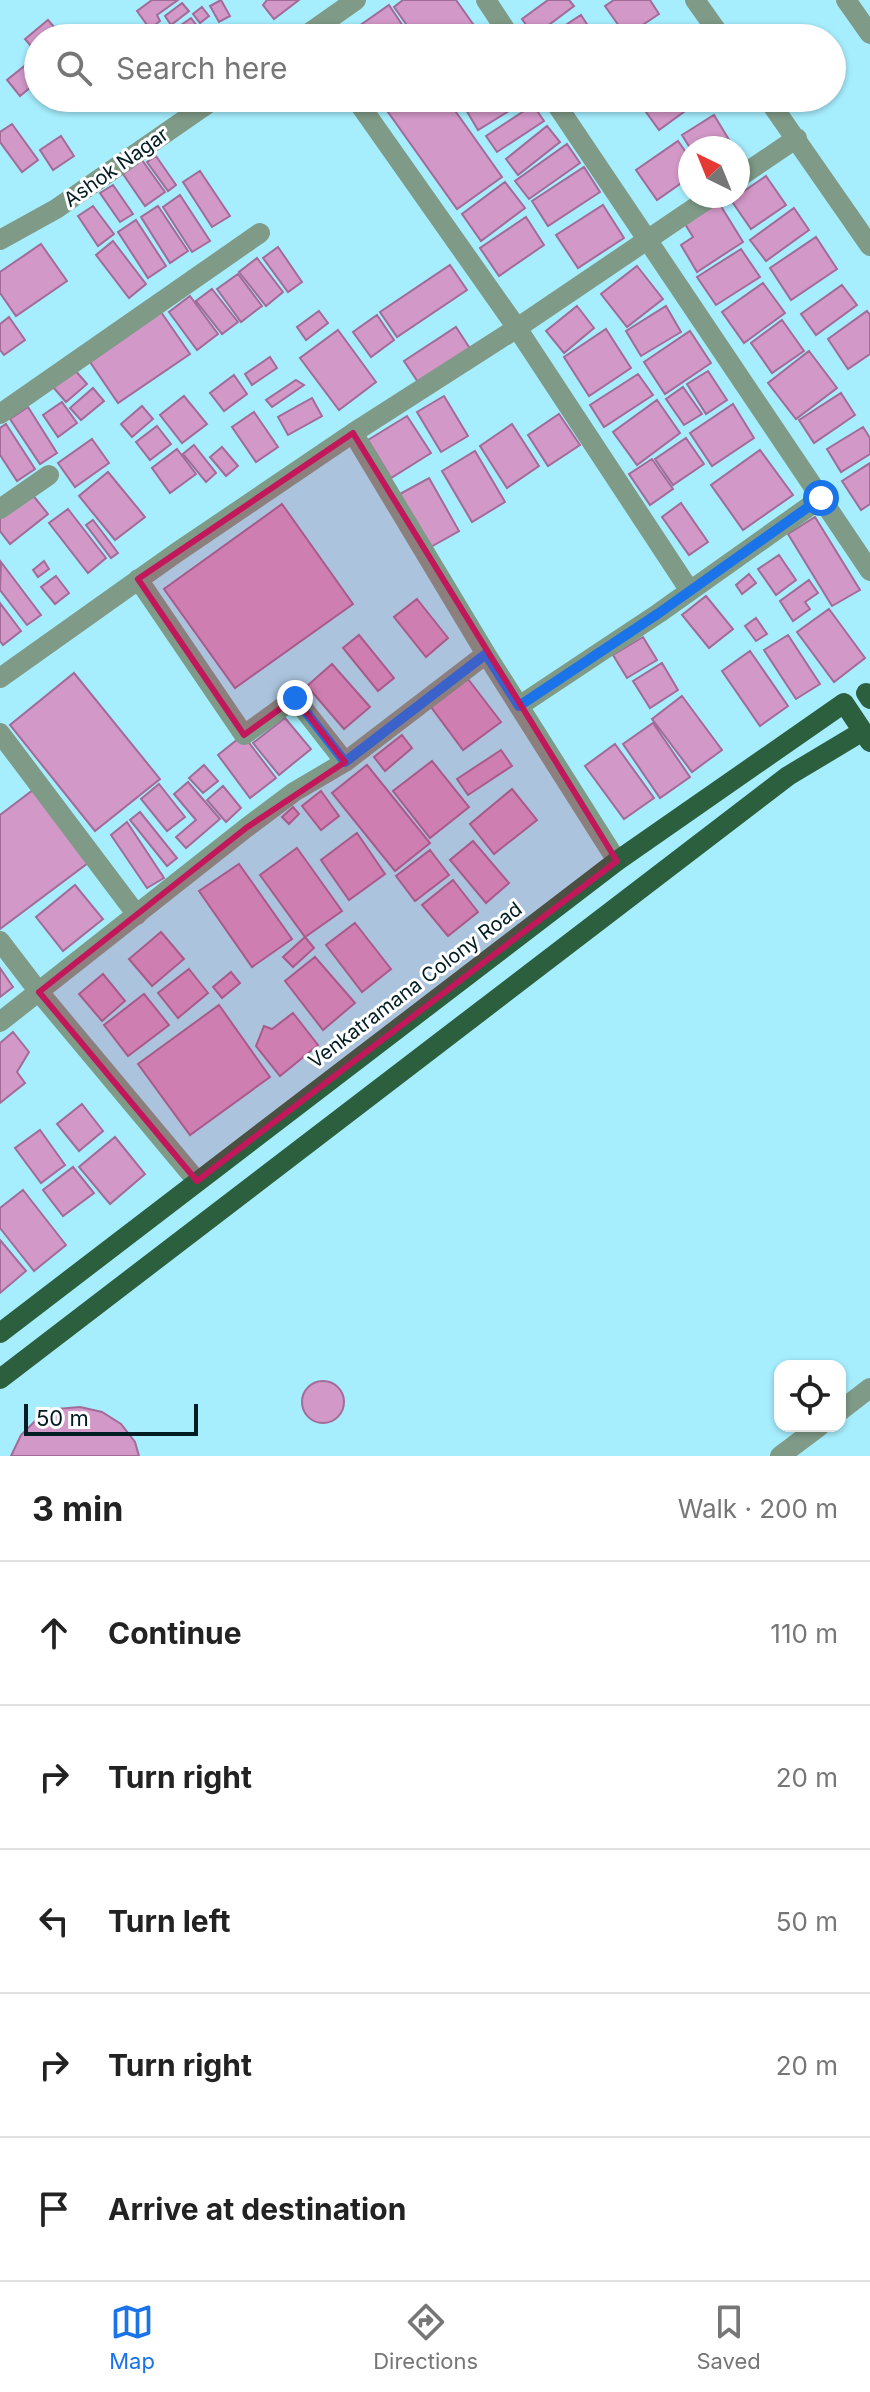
<!DOCTYPE html>
<meta charset="utf-8">
<style>
:root{--surface:#fff;--page:#f2f2f2;--text:#222;--muted:#767676;--line:#e0e0e0;--accent:#1a73e8}
body{margin:0;font-family:Inter,sans-serif;background:var(--page);color:var(--text)}
.controls{position:absolute;right:24px;bottom:24px;display:grid;overflow:hidden;border-radius:16px;box-shadow:0 2px 6px #0004}
.controls button{width:72px;height:72px;display:grid;place-items:center;padding:0;border:0;border-bottom:2px solid var(--line);background:var(--surface);color:var(--text);font:40px sans-serif}
.compass{position:absolute;left:678px;top:136px;width:72px;height:72px;border-radius:50%;background:var(--surface);box-shadow:0 2px 6px #0004;rotate:317deg}
.scale{position:absolute;left:24px;bottom:20px;width:174px;box-sizing:border-box;padding-left:8px;border:4px solid #001d23;border-top:0;font-size:22px;line-height:28px;white-space:nowrap;color:#001d23;-webkit-text-stroke:6px #fff;paint-order:stroke}
.stop{position:absolute;width:24px;height:24px;margin:-18px;border:6px solid #1a73e8;border-radius:50%;background:#fff}
.stop.end{background:#1a73e8;border-color:#fff;box-shadow:0 2px 8px #0008}
.list{margin:0;padding:0;list-style:none}
h2{display:flex;justify-content:space-between;align-items:center;height:104px;margin:0;padding:0 32px;font-size:34px}
h2 small{font-size:26px;font-weight:400;color:var(--muted)}
.list li{display:grid;grid-template-columns:52px 1fr auto;gap:24px;align-items:center;box-sizing:border-box;height:144px;padding:0 32px;border-top:2px solid var(--line)}
.list b{display:block;font-size:30px;white-space:nowrap}
.list em{font-size:26px;font-style:normal;color:var(--muted)}
.icon{flex:none;width:44px;height:44px;fill:none;stroke:currentColor;stroke-width:2;stroke-linecap:round;stroke-linejoin:round}
.map{position:relative;flex:none;width:870px;height:1456px;overflow:hidden}
.search{position:absolute;background:var(--surface);box-shadow:0 2px 6px #0004;left:24px;right:24px;top:24px;height:88px;display:flex;align-items:center;gap:20px;box-sizing:border-box;padding:0 28px;border-radius:44px;color:var(--muted);font-size:30px}
.sheet{height:824px;background:var(--surface)}
nav{display:flex;justify-content:space-around;align-items:center;box-sizing:border-box;height:112px;border-top:2px solid var(--line);background:var(--surface);font-size:22px;color:var(--muted)}
nav a{display:grid;justify-items:center;gap:4px}
nav .on{color:var(--accent)}
.map>svg:first-child{display:block}
.building{fill:#d298c7;stroke:#a26b98;stroke-width:2}
.lines{fill:none;stroke-linecap:round;stroke-linejoin:round}
.minor{stroke:#7f9a87;stroke-width:20}
.major{stroke:#2c5f3e;stroke-width:20}
.route{stroke:#1a73e8;stroke-width:10}
.marked{fill:#c2185b;fill-opacity:0.2;stroke:#c2185b;stroke-width:6;stroke-linejoin:round}
.labels{text-anchor:middle;dominant-baseline:central;stroke-width:6;stroke-linejoin:round;paint-order:stroke}
.street-label{font-size:20px;fill:#001d23;stroke:#fff}
</style>
<div class="map">
<svg width="870" height="1456" viewBox="0 0 870 1456">
<rect width="100%" height="100%" fill="#a6eefe"/>
<path class="building" d="M152,0H178L157,15L160,21L150,29L137,11Z
M221,0L230,16L219,22L210,6Z
M299,0L274,19L263,5L267,0Z
M403,0H456L478,31L469,38H416L394,7Z
M548,0H569L574,6L534,36L522,19Z
M614,0H650L659,14L626,36L605,6Z
M182,3L189,11L171,25L165,16Z
M389,5L411,38H342Z
M202,7L209,16L200,23L193,14Z
M581,15L596,38H546Z
M191,18L201,31L193,38H180L174,30Z
M48,20L61,35L58,38H38V54L25,39Z
M165,27L173,38H154L152,36Z
M27,64L38,77V81L20,96L7,80Z
M378,98H446L502,177L457,209Z
M459,98H512L517,106L478,130Z
M577,98H604L584,110Z
M636,98H692L696,103L659,130Z
M533,105L544,121L497,152L486,136Z
M714,115L734,148H690L682,135Z
M12,124L38,160L22,172L0,142V132Z
M547,126L560,142L518,175L506,159Z
M61,136L74,156L53,170L40,150Z
M678,141L690,158V177L657,200L636,170Z
M567,144L580,163L529,199L515,181Z
M156,156L176,185L168,191L147,162Z
M142,160L165,192L145,206L123,174Z
M584,167L600,192L548,226L532,201Z
M200,171L230,216L212,227L183,182Z
M766,176L786,205L751,229L731,200Z
M505,182L525,208L481,241L462,214Z
M113,185L133,214L120,222L100,193Z
M180,195L210,241L192,252L163,207Z
M719,203L743,242L697,272L681,245L693,237L685,224Z
M603,205L624,238L578,268L556,235Z
M93,206L114,234L98,246L78,216Z
M158,206L188,251L170,263L141,217Z
M794,208L809,230L766,261L750,240Z
M526,217L544,245L499,276L480,248Z
M136,220L166,266L148,278L118,232Z
M816,237L837,269L791,300L770,268Z
M113,241L146,284L129,298L96,255Z
M41,244L67,281L16,316L0,293V272Z
M278,247L302,282L288,292L263,258Z
M741,249L760,277L716,305L697,277Z
M257,258L283,292L266,306L239,272Z
M450,265L467,290L397,337L380,312Z
M637,266L663,299L627,327L601,294Z
M238,274L262,306L241,322L217,289Z
M763,283L785,313L744,343L722,312Z
M842,285L857,305L816,335L801,314Z
M212,289L238,322L222,334L196,301Z
M190,296L218,334L197,350L169,312Z
M577,306L594,328L564,353L546,331Z
M666,306L681,332L641,356L626,331Z
M319,311L328,323L306,340L297,327Z
M867,311L870,315V354L848,369L828,339Z
M161,312L190,354L118,403L90,362Z
M377,315L394,340L371,357L353,332Z
M9,317L25,340L4,355L0,350V324Z
M782,320L804,351L772,373L751,343Z
M456,327L471,350L420,385L404,361Z
M606,329L631,368L589,396L564,357Z
M338,330L376,382L339,410L300,358Z
M690,331L711,363L665,394L644,362Z
M809,351L837,388L796,419L768,383Z
M270,357L277,368L252,385L245,374Z
M74,369L87,384L66,402L53,387Z
M708,371L727,400L706,414L687,384Z
M638,374L653,395L604,427L590,405Z
M234,375L247,394L224,411L210,393Z
M296,380L304,385L272,407L266,400Z
M683,387L702,414L684,425L666,399Z
M93,388L104,401L81,420L70,408Z
M841,393L855,415L814,443L799,420Z
M184,396L207,424L182,443L160,415Z
M444,396L468,436L441,452L417,412Z
M312,398L322,416L288,435L278,417Z
M657,400L680,433L637,465L613,432Z
M62,402L77,423L58,437L43,415Z
M733,404L754,438L712,466L690,433Z
M142,406L153,419L132,437L121,424Z
M28,407L57,453L40,464L10,419Z
M254,412L278,447L256,462L232,427Z
M559,414L580,445L548,466L528,435Z
M407,416L431,453L391,478L368,440Z
M6,424L35,469L17,481L0,455V428Z
M512,424L539,466L507,488L480,446Z
M157,426L171,444L150,460L136,442Z
M863,427L870,438V454L841,472L827,449Z
M686,438L704,464L673,485L655,459Z
M92,439L109,463L75,487L58,463Z
M194,445L216,473L206,482L183,454Z
M222,447L238,466L226,476L210,457Z
M177,449L196,474L170,493L152,468Z
M760,450L793,495L743,530L711,485Z
M475,451L505,502L472,522L442,471Z
M652,459L673,489L650,505L629,474Z
M870,463V504L861,510L842,481Z
M108,472L145,517L115,540L79,496Z
M429,478L459,531L429,548L400,494Z
M31,493L48,514L10,544L0,531V518Z
M681,503L708,542L689,555L662,517Z
M282,504L353,604L235,688L164,589Z
M68,509L106,558L88,573L49,523Z
M815,517L860,590L832,606L788,534Z
M93,520L118,553L111,558L86,525Z
M779,555L796,580L776,595L758,569Z
M44,561L49,569L38,577L33,570Z
M1,562L41,615L27,625L0,590Z
M749,574L756,583L742,594L736,585Z
M56,576L69,593L55,604L41,587Z
M809,580L818,593L805,602L810,609L793,621L780,601Z
M706,596L733,629L709,648L682,615Z
M417,599L448,638L426,657L394,617Z
M0,603L21,631L3,645L0,641Z
M829,609L865,658L834,682L797,632Z
M756,618L767,634L756,641L745,626Z
M359,635L394,678L378,691L343,648Z
M788,635L820,684L796,699L764,650Z
M643,637L657,660L627,678L613,655Z
M750,651L788,706L760,726L722,671Z
M662,663L678,690L650,708L633,681Z
M332,664L370,707L344,729L307,686Z
M74,673L160,779L95,831L10,725Z
M468,679L501,722L463,750L431,707Z
M682,696L722,750L692,772L652,719Z
M285,718L311,749L279,775L253,743Z
M653,723L690,777L660,798L623,744Z
M243,735L276,778L250,798L218,755Z
M402,735L412,748L385,771L374,757Z
M615,744L654,798L624,819L585,766Z
M501,750L512,766L468,795L457,779Z
M432,761L469,807L430,838L393,791Z
M204,765L218,781L203,793L189,778Z
M367,765L430,843L395,871L332,793Z
M188,782L220,819L186,848L176,837L196,820L174,794Z
M159,784L185,817L167,831L141,799Z
M223,786L241,808L226,822L207,800Z
M512,789L537,820L494,854L470,824Z
M33,790L88,863L0,929V815Z
M321,791L339,816L321,830L302,806Z
M293,807L299,814L289,824L282,817Z
M140,812L177,858L167,866L130,820Z
M127,822L164,878L147,888L111,835Z
M357,833L385,874L349,900L321,860Z
M473,841L509,883L486,903L450,860Z
M297,848L342,911L305,937L260,875Z
M430,850L449,875L415,901L396,876Z
M239,864L292,939L252,967L199,891Z
M453,880L478,912L448,936L422,905Z
M75,885L103,919L63,951L36,917Z
M355,923L391,969L362,992L326,945Z
M161,932L184,959L152,986L129,959Z
M305,937L314,948L293,967L283,957Z
M315,957L355,1003L323,1030L285,981Z
M0,968L13,987L0,997Z
M189,969L208,993L178,1018L158,993Z
M231,972L240,983L222,998L213,987Z
M103,974L125,1001L102,1021L79,994Z
M144,994L169,1025L128,1056L104,1025Z
M219,1005L270,1077L190,1135L138,1064Z
M293,1013L318,1045L280,1076L256,1046L264,1026L272,1029Z
M13,1032L29,1052L17,1072L25,1083L0,1103V1043Z
M82,1104L103,1131L79,1151L57,1124Z
M40,1130L65,1165L41,1183L15,1148Z
M115,1137L145,1174L110,1204L79,1167Z
M73,1167L94,1193L63,1216L43,1190Z
M23,1190L66,1245L34,1271L0,1228V1208Z
M0,1240L26,1271L0,1293Z
M302 1402a21 21 0 1 1 42 0a21 21 0 1 1-42 0Z
M80,1407L102,1412L121,1424L135,1442L139,1456H11L21,1435L37,1419L57,1409Z"/>
<g class="lines">
<path class="minor" d="M486,0L511,38
M695,0L722,38
M846,0L870,34
M302,38L356,0
M355,98L517,328L690,591
M552,98L870,571
M767,98L870,246
M738,178L797,138
M0,240L56,209L216,98
M0,414L260,233
M353,433L486,654L617,861
M0,509L49,475
M138,579L244,735L295,698L345,762
M0,678L176,553L353,433L517,328L712,196
M519,706L659,613L821,498
M0,733L137,915
M0,941L39,992L197,1181
M0,1022L246,828L294,792L345,762L486,654
M840,1411L870,1388
M780,1456L820,1426"/>
<path class="major" d="M866,693L870,699
M0,1333L617,861L844,703L870,742
M0,1379L788,776L863,731"/>
</g>
<g class="lines">
<path class="route" d="M295,698L345,762L486,654L519,706L659,613L821,498"/>
</g>
<path class="marked" d="M353,433L617,861L197,1181L39,992L246,828L345,762L295,698L244,735L138,579Z"/>
<g class="labels">
<g class="street-label">
<text transform="translate(116 167) rotate(-35)">Ashok Nagar</text>
<text transform="translate(415 985) rotate(-37)">Venkatramana Colony Road</text>
</g>
</g>
</svg>
<div class="controls">
<button><svg class="icon" aria-label="locate" viewBox="0 0 24 24"><circle cx="12" cy="12" r="6"/><path d="M12 2v4M12 18v4M2 12h4M18 12h4"/></svg></button>
</div>
<svg class="compass" viewBox="-18 -18 36 36"><path d="M0-13l5 13h-10z" fill="#e53935"/><path d="M0 13l5-13h-10z" fill="#767676"/></svg>
<div class="scale">50 m</div>
<div class="stop" style="left:821px;top:498px"></div>
<div class="stop end" style="left:295px;top:698px"></div>
<div class="search"><svg class="icon" aria-label="search" viewBox="0 0 24 24"><circle cx="10" cy="10" r="6"/><path d="M15 15l6 6"/></svg>Search here</div>
</div>
<section class="sheet">
<h2>3 min<small>Walk · 200 m</small></h2>
<ul class="list">
<li><svg class="icon" aria-label="ahead" viewBox="0 0 24 24"><path d="M12 20V5M6 11l6-6 6 6"/></svg><div><b>Continue</b></div><em>110 m</em></li>
<li><svg class="icon" aria-label="right" viewBox="0 0 24 24"><path d="M7 20v-9h11M14 6l5 5-5 5"/></svg><div><b>Turn right</b></div><em>20 m</em></li>
<li><svg class="icon" aria-label="left" viewBox="0 0 24 24"><path d="M17 20v-9H6M10 6l-5 5 5 5"/></svg><div><b>Turn left</b></div><em>50 m</em></li>
<li><svg class="icon" aria-label="right" viewBox="0 0 24 24"><path d="M7 20v-9h11M14 6l5 5-5 5"/></svg><div><b>Turn right</b></div><em>20 m</em></li>
<li><svg class="icon" aria-label="arrive" viewBox="0 0 24 24"><path d="M6 21V4h12l-3 4 3 4H6"/></svg><div><b>Arrive at destination</b></div></li>
</ul>
</section>
<nav>
<a class="on"><svg class="icon" aria-label="map" viewBox="0 0 24 24"><path d="M3 6l6-2 6 2 6-2v14l-6 2-6-2-6 2zM9 4v14M15 6v14"/></svg>Map</a>
<a><svg class="icon" aria-label="directions" viewBox="0 0 24 24"><path d="M12 3l9 9-9 9-9-9zM9 14v-3h6M13 9l2 2-2 2"/></svg>Directions</a>
<a><svg class="icon" aria-label="saved" viewBox="0 0 24 24"><path d="M7 4h10v16l-5-4-5 4z"/></svg>Saved</a>
</nav>
